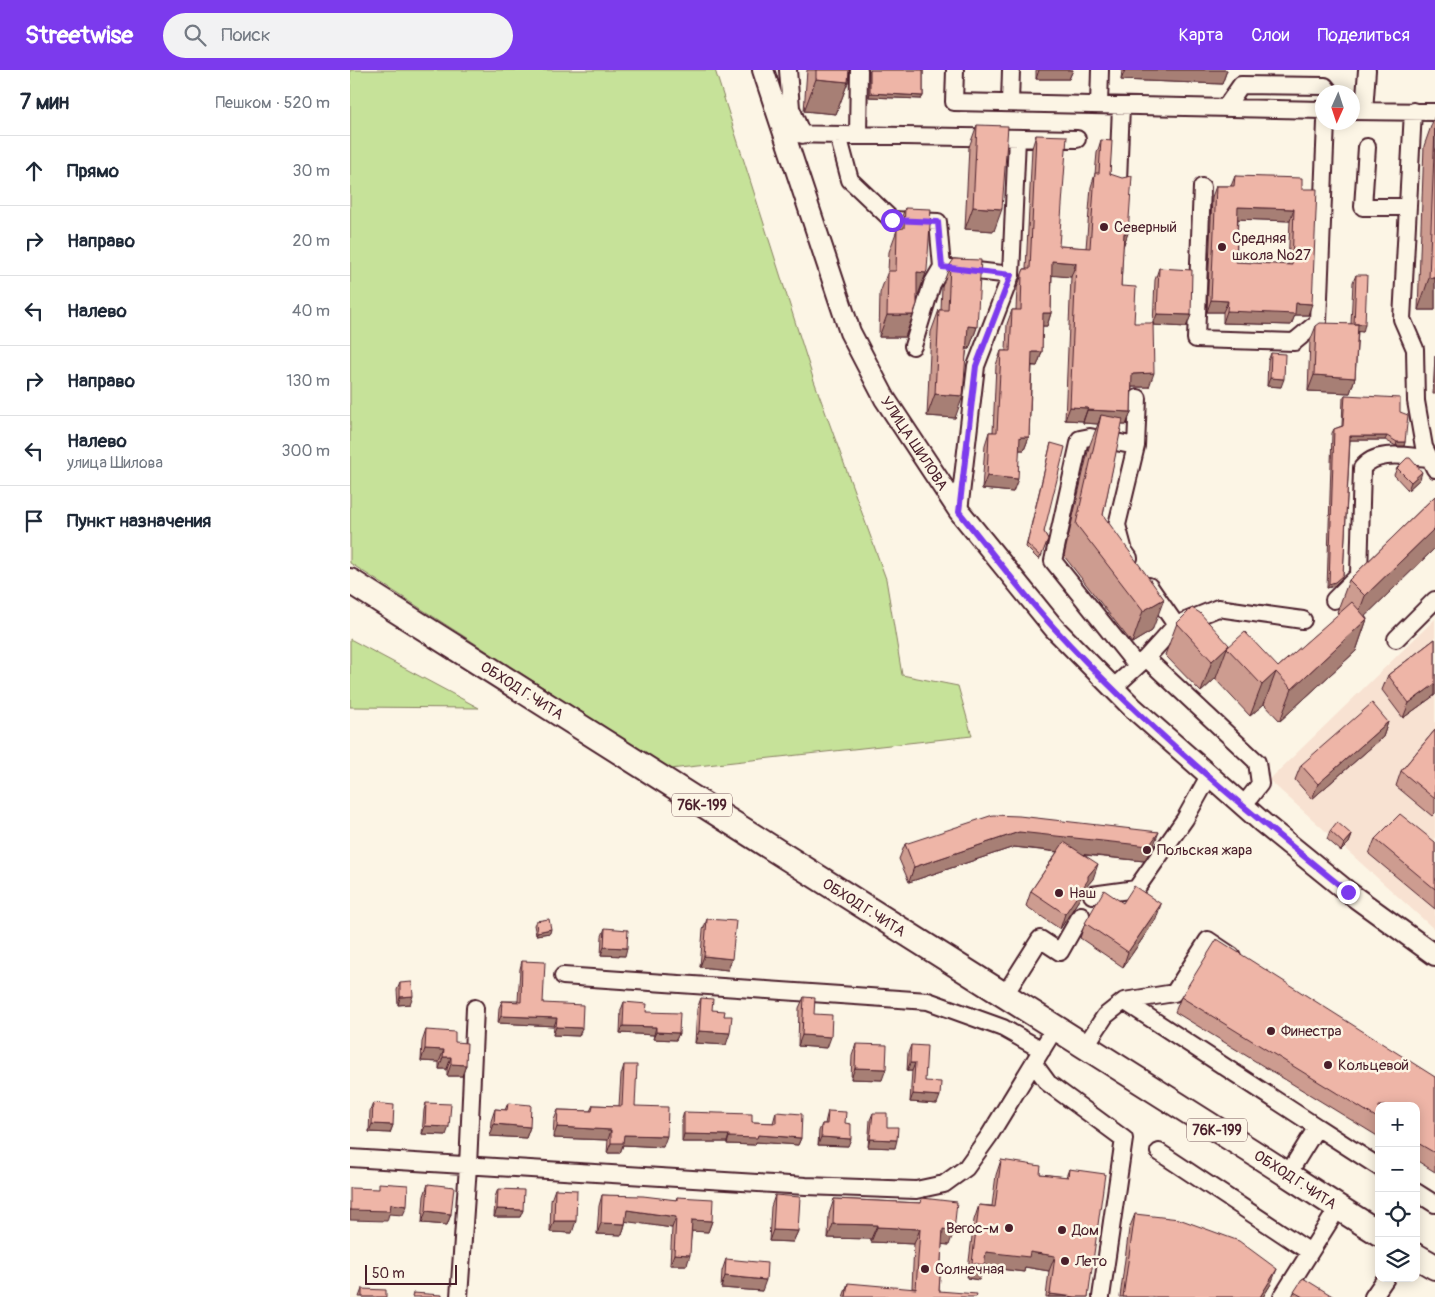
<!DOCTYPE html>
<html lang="ru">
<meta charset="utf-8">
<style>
:root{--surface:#fff;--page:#f2f2f3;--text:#1f2937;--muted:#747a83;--line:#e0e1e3;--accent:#7c3aed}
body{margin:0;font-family:Pangolin,sans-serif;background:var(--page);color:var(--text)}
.controls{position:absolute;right:15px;bottom:15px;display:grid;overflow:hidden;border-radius:10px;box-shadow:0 2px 12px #0003}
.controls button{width:45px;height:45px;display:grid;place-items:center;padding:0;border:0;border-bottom:1px solid var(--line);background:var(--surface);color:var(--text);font:25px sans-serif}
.compass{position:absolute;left:965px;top:15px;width:45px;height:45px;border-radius:50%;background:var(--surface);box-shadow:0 2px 12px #0003;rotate:183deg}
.scale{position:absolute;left:15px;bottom:12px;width:92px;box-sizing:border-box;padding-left:5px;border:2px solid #4a1f2b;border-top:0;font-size:14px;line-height:18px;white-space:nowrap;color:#4a1f2b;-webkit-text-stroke:4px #fcf5e5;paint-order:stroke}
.stop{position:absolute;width:15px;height:15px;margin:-11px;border:4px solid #7c3aed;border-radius:50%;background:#fff}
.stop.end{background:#7c3aed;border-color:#fff;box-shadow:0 1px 5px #0008}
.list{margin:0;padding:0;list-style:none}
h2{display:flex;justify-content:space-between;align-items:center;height:65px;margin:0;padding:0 20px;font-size:21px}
h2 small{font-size:16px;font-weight:400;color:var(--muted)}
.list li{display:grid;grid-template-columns:32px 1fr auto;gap:15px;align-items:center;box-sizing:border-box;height:70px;padding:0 20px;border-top:1px solid var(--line)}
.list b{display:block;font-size:19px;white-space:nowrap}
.list p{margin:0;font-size:16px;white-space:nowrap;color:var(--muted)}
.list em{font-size:16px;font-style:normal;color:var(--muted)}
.icon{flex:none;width:28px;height:28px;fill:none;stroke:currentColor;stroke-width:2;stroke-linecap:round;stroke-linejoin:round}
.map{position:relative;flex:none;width:1085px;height:1227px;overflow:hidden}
header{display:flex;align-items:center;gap:30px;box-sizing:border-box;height:70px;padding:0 25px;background:var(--accent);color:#fff}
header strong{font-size:24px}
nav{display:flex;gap:28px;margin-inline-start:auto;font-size:18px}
.search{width:350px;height:45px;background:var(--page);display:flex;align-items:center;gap:12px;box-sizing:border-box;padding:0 18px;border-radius:28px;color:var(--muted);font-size:19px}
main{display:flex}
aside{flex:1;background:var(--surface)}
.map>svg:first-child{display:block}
.built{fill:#f8e2d2}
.green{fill:#c6e299;stroke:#888062}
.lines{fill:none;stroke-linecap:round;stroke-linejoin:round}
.minor-casing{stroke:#4a1f2b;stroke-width:20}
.major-casing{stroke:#4a1f2b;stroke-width:24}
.highway-casing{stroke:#4a1f2b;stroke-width:28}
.minor{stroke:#fcf5e5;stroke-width:16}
.major{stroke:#fcf5e5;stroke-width:20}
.highway{stroke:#fcf5e5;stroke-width:24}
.wall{fill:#cd9c90;stroke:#4a1f2b;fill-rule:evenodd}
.shaded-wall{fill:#a77f75;stroke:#4a1f2b}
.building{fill:#eeb5a7;stroke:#4a1f2b;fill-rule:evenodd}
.route{stroke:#7c3aed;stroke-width:6}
.poi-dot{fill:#4a1f2b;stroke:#fcf5e5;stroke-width:2}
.labels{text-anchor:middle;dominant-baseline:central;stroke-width:5;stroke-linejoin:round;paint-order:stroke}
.shield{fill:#fcf5e5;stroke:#7f5f63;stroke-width:1}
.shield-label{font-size:14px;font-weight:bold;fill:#4a1f2b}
.poi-label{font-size:15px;fill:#4a1f2b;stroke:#fcf5e5;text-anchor:start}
.street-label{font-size:15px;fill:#4a1f2b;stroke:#fcf5e5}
</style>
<header>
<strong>Streetwise</strong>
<div class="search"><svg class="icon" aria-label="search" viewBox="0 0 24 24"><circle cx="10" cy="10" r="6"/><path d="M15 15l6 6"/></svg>Поиск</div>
<nav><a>Карта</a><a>Слои</a><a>Поделиться</a></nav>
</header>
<main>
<aside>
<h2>7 мин<small>Пешком · 520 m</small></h2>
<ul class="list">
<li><svg class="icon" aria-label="ahead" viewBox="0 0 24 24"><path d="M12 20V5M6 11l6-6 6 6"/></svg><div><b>Прямо</b></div><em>30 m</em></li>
<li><svg class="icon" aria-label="right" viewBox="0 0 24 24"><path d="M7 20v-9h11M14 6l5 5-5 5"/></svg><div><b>Направо</b></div><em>20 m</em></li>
<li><svg class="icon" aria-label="left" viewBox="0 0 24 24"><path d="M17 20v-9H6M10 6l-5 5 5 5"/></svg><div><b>Налево</b></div><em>40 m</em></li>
<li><svg class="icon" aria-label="right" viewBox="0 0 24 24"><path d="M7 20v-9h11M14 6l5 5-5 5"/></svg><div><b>Направо</b></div><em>130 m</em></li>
<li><svg class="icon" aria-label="left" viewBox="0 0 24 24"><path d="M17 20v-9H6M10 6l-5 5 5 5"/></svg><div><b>Налево</b><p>улица Шилова</p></div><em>300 m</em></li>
<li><svg class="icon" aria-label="arrive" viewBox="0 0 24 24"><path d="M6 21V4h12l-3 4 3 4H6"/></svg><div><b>Пункт назначения</b></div></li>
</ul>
</aside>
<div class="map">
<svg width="1085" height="1227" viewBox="0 0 1085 1227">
<rect width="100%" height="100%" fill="#fcf5e5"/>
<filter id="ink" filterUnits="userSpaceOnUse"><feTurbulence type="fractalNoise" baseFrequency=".02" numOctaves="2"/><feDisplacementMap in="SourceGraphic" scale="10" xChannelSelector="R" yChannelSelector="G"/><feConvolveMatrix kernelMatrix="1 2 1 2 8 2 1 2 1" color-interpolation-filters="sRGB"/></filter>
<g filter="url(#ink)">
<path class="built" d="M1085,549V860L919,710Z"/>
<path class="green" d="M0,0H365L463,308L536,509L552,605L608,616L622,666L320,699L0,493Z
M0,569L129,638L0,637Z"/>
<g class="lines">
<defs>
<path id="minor" d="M438,0L441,38L452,65
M605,0L604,32C727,35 850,38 972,40
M660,33L661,0
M749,35L750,0
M875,38L891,15L975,16L980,22
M1002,41L1085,42
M1014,41L1017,0
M1063,41L1052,249L1065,279L1066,331L1074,377L1085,399
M433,64L727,69
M488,65L500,110L542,150L588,152L592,197L661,205
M508,65L509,0
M1017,77L1013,137H1058
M768,111L771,36
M852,117L846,269L944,272L968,252L976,52
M563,276L582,214L592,197
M786,376L740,367L730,369L703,491L787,596
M609,441L626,296L661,205L667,68
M779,488L774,481L767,455L786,376L788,328
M1009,505L1012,398C1027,379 1058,387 1079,388
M799,516L826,555L843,566
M984,530L1012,502
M1046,569L1085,530
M796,588L907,692L910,714L893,736
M763,618L796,588L826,555L868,538L953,550
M742,825L786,819L835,749L859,706
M213,906L578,931L653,958L692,980
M654,926L690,869L710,882L731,845
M774,931L967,1057L938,1104
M734,978L755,946L774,931L824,923L858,870L882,886
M684,994L698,1013L774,1069L751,1227
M967,1057L1029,1097
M809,1082L960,1182
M0,1088L456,1116L566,1120L594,1114L616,1098L639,1066L705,958
M1066,1122L1085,1134
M109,1227L118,1096L125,938
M932,1227L988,1138
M1023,1227L1036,1208"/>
<g id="major">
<path id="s1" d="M413,0L500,262L535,329L609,441L704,558L782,637L913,753L998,822L1085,885"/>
</g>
<g id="highway">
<path id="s2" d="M0,511C289,695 578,879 869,1061C923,1094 975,1130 1029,1163"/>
<path d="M1066,1186L1085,1197"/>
</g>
</defs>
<use href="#minor" class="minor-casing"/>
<use href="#major" class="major-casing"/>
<use href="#highway" class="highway-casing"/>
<use href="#minor" class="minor"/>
<use href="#major" class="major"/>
<use href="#highway" class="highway"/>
</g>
<path class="wall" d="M457,0H499L498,12L486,44L454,41Z
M519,0H573V26L571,29L519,27Z
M686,0H723L719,9H686Z
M772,0H877L872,14L771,10Z
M1085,45V240H1068L1074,76Z
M627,55L644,161L615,159L619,77Z
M686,65L709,176L736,178L741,117L745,104L747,83L751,70L760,104L778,163L773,176L771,216L784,253L799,317H782L781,342L776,355H771L753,445L802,561L782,573L714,486L739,377L748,354L733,353V351L715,350L721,207L702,205L701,243L697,256H692V282L687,296H682L679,367L674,380H669L663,422L632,419L635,375L639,362H643L646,295L651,281H656L657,254L662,240H666L667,218L674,199H676L682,78Z
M885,106L952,119L958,245H945L941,255L873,253V242H857L862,127L866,116H881ZM888,149L940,151L938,195L886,192Z
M555,138L568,225H567L555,267H529L530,223L538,201L539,182Z
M600,195L627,257L619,279H617L605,348L577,346L581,262L589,240H591L592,217Z
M809,198L841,245L836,257L803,255L805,210Z
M1006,205L1013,262L1008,261L1005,308L1000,323L958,321L960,271L966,256L1001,254L1003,212Z
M921,283L931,317L917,316L918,291Z
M1085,286V324H1083Z
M995,325L1050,342L1055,372L1054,376H1046L1035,370H1000L993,505L991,509L984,516L977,518L982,363L984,359L992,356L993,328Z
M701,373L694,462L698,469L689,490L676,477Z
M1047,398L1070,409L1058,420L1044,405Z
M1085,426V478L1015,546L1017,549L1006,581L930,651L914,634L900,646L866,610V608L851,622L815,585L827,553L879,575L878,577L928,597L989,544L987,542L999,510Z
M1085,569V625L1053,648L1032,620L1038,605Z
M1038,652L1033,667L962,729L945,710L951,695Z
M1085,660V743L1082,746L1046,716L1051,701Z
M980,761L1002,765L999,773L991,781L977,769Z
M1025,769L1085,772V839L1019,784Z
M555,774L803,777L794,791L734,785L743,809L734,819L732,825L710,859L676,836L681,821L707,782L664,777L559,812L549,789Z
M773,833L806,849L773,897L730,868L735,853Z
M357,849L378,900L350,897L353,860Z
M186,851L200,863L186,865L184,855Z
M255,858L275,886L251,885L252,866Z
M172,891L193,933L232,958L229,966L203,965L204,956L148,953L149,938L152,931H168L170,899Z
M50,913L60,934L48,935L47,920Z
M454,927L477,978L448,976L449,938Z
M831,927L1085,1007V1102L1066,1090V1036H1029V1067L825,942Z
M351,928L362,940L374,946L376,975L345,973L347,939Z
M274,932L296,942L329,963L326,970L303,969L304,965L270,963L271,940Z
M76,960L105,972L116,995L112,1006H97V999H89V992L71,991L72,972Z
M506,974L532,1010L501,1009L502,986Z
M561,975L575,1011L587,1034L560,1032L562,1001H557L558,983Z
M274,995L285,1036L313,1077L273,1075L270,1083H257L258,1070L203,1068L204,1050L208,1040L240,1041L243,1035L269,1036L271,1005Z
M23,1033L43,1055L40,1063L19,1062L20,1041Z
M76,1033L96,1065L72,1064L74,1040Z
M158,1033L180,1057L176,1068L140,1066L141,1051L145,1039L155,1040Z
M478,1041L495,1053L498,1076L468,1075L469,1061L472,1054H475L476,1049Z
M334,1042L402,1052L423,1053L426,1042L451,1068L448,1075L406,1072L405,1075L377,1074V1072H332V1049Z
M523,1043L537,1057L545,1078L518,1077L520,1050Z
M651,1090L690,1104L716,1107L719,1099L738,1227H696L699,1201L675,1197L674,1202L634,1197L629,1210L617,1208L624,1150L629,1135L642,1136L646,1105Z
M78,1114L101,1144L97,1155L72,1153L74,1126Z
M148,1119L173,1140L170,1147H144L145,1127Z
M205,1119L222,1163L200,1162L201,1130Z
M252,1125L326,1130L327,1127L362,1151L358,1162L342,1161L337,1195H320L322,1158L276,1151L272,1165L247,1164L249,1136Z
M425,1125L448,1161L443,1172L419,1171L421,1137Z
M572,1128L599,1175L592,1174L589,1221L562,1218L564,1174L521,1172V1169L478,1168L479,1144L484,1129L570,1133Z
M785,1144L921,1214L913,1227H770L779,1159Z
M376,1189L412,1221L371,1218L372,1201Z
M498,1213L496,1227H493Z
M12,1219L36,1227H9Z
M944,1222L984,1227H942Z"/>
<path class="shaded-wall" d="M689,0H723L719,9H686Z
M775,0H877L872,14L771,10Z
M466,9L498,12L486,44L454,41Z
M520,23L573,26L571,29L519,27Z
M623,137L652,139L644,161L615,159Z
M888,137L944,139L940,151L884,149Z
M774,163H778L773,177Z
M702,191L726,193L721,207L697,205Z
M567,202L576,203L568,225H559Z
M1079,208H1085V240H1068Z
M861,230L878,231L873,242H857Z
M946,233L962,234L958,245H945L941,255L873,253L877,241Z
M693,243H701L697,256H688Z
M807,244L841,245L836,257L803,255Z
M537,245H563L555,267H529Z
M1004,254H1015L1013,262L1001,261Z
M618,256L627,257L619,279H610Z
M682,282H692L687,296L678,295Z
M804,303L799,317H777L782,304Z
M964,305L1005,308L1000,323L958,321Z
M920,308L934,309L931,317L917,316Z
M585,324L613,326L605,348L577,346Z
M720,337L738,338L733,351L715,350Z
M737,340L781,342L776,355L749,354L751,345L748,354L733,353Z
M1000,366H1037L1035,370H999Z
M670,367H679L674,380H665Z
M1047,372H1055L1054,376H1046Z
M1072,402L1070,409L1058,420L1061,412Z
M637,406L668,409L663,422L632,419Z
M1085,458V478L1003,558L1015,526Z
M993,505L991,509L984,516L977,518L979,514Z
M814,529L802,561L782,573L793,541Z
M1017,549L1006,581L930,651L942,619Z
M879,575L878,578H877L866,608L851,622L862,591Z
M926,602L914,634L900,646L912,615Z
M1085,614V625L1053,648L1059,633Z
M1038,652L1033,667L962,729L968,714Z
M669,762H809L803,777L794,791L664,777L559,812L564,797Z
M1002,765L999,773L991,781L994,774Z
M748,794L743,809L734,819L732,825L710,859L715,844L738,806Z
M811,834L806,849L773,897L778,882Z
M201,859L200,863L186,865L187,862Z
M254,877L277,878L275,886L251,885Z
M354,886L382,889L378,900L350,897Z
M63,926L60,934L48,935L50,927Z
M151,946L207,948L204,956L148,953Z
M273,956L306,957L304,965L270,963Z
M206,957L232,958L229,966L203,965Z
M349,961L380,963L376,975L345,973Z
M306,962L329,963L326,970L303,969Z
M452,965L481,967L477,978L448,976Z
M75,979L94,980L89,992L71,991Z
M93,987H101L97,999H89Z
M560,993H565L562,1001H557Z
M101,994L116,995L112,1006H97Z
M505,998L536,999L532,1010L501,1009Z
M563,1024L590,1026L587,1034L560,1032Z
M22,1054L43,1055L40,1063L19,1062Z
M144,1054L180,1057L176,1068L140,1066Z
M75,1056L99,1057L96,1065L72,1064Z
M207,1057L261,1060L258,1070L203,1068Z
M334,1064L379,1065L377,1072H332Z
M274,1065L317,1066L313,1077L273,1075L270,1083H257L261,1073Z
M408,1065L451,1068L448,1075L406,1072L405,1075L377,1074L379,1067Z
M471,1067L501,1069L498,1076L468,1075Z
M520,1069L547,1070L545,1078L518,1077Z
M41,1134L57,1136L53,1145L39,1144L37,1151L0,1150V1140Z
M147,1139L173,1140L170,1147H144Z
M277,1140L326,1147L322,1158L273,1151Z
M76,1141L101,1144L97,1155L72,1153Z
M342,1150L362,1151L358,1162L339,1161Z
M204,1151H226L222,1163L200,1162Z
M251,1153L275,1154L272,1165L247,1164Z
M483,1154L527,1155L521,1169L478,1168Z
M527,1157L570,1159L564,1174L521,1172Z
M593,1159L604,1161L599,1175L588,1174Z
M423,1160L448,1161L443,1172L419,1171Z
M636,1182H680L705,1186L699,1201L675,1197L674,1202L634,1197L629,1210L617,1208L622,1193Z
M324,1184L340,1185L337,1195H320Z
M927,1199L921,1214L913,1227H910Z
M375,1206L416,1210L412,1221L371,1218Z
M700,1224L725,1227H698Z"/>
<path class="building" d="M466,0H499L498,12L466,9Z
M520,0H573V26L520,23Z
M627,55L658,56L652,139L623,137Z
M1085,58V208H1079Z
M686,65L717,66L709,176L740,178L745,103H749L751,70L762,71L760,104L772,108L782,106L778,163H774L771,216L786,217L784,253H803L804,303L782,304L781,342L737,340L738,338L720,337L726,193L702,191L701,243H693L692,282H682L679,367H670L668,409L637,406L639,362H647L651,281H660L662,240H671L672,204L674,199H680Z
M885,106L952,108V119H967L962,234L946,233L945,244L877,241L878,231L861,230L866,116H884ZM888,137L944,139L942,195L886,192Z
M555,138L581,139L577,200L576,203L567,202V234L563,245H537L538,201H546L547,159L554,158Z
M604,189L631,190L627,257L618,256L613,326L585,324L589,240H598L600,195Z
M809,198L842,200L841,245L807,244Z
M1006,205H1017L1015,254H1004Z
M970,253L1008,254L1005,308L964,305L966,256Z
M921,283L935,284L934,309L920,308Z
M995,325L1050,328V342L1058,345L1055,372H1047L1037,366H1000L993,505L985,512L979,514L984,359L993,356Z
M751,345L773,349L753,445L814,529L793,541L726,454Z
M701,373L715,377L694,462L698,469L691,487L677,474Z
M1057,388H1060L1072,402L1061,412L1047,398Z
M1085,426V458L1015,526L999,510Z
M1002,532L1017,549L942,619L926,602L912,615L877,578L895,562L928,597Z
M842,538L850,543L879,575L862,591L827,553Z
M1085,569V614L1059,633L1038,605Z
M1022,633L1038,652L968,714L951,695Z
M1085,660V729L1051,701Z
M1050,744L1085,772V819L1025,769Z
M643,745L669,746L809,762L799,776L669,762L564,797L555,774Z
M987,752L1002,765L994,774L980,761Z
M714,772L748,794L738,806V810L715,844L681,821Z
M784,816L811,834L778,882L735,853L754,820L773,833Z
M199,849L201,859L187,862L186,851Z
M357,849L386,851L382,889L354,886Z
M255,858L278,860L277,878L254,877Z
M867,869L1085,1007V1083L1066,1072V1036H1029V1049L831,927Z
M172,891L195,892L193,933L233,935L232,958L206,957L207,948L151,946L152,931L171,932Z
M62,912L63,926L50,927V913Z
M454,927L465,928L464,944L482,945L481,967L452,965Z
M351,928L363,929L362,940L375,941L374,946H382L380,963L349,961Z
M274,932L297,934L296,942L330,943L329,963L306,962V957L273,956Z
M76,960L105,962V972L117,973L116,995L101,994V987H93L94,980L75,979Z
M506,974L537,975L536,999L505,998Z
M561,975L577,976L575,1011L591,1012L590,1026L563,1024L565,993H560Z
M274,995H287L285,1036L318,1037L317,1066L274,1065L273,1073H261V1060L207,1057L208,1040L242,1041L243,1035L272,1036Z
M23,1033L44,1035L43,1055L22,1054Z
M76,1033L101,1034L99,1057L75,1056Z
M158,1033L181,1035L180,1057L144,1054L145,1039L157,1040Z
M478,1041L496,1042L495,1053L501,1054V1069L471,1067L472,1054H477Z
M334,1042L402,1044V1052L426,1053V1042L452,1044L451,1068L408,1065L407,1068L379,1067V1065L334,1064Z
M523,1043H537V1057H548L547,1070L520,1069Z
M651,1090L691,1096L690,1104L718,1107L719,1099L755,1104L738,1227H725L700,1224L705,1186L680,1182L679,1187L636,1182L634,1195L622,1193L629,1135L645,1137Z
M29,1113L58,1115L57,1136L41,1134L40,1141L0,1140V1118L29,1119Z
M78,1114L104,1117L101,1144L76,1141Z
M148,1119L174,1120L173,1140L147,1139Z
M205,1119L227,1120L226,1151H204Z
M252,1125L293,1126L327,1130V1127L363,1129L362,1151L342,1150L340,1185L324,1184L326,1147L277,1140L275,1154L251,1153Z
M425,1125L450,1127L448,1161L423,1160Z
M572,1128L607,1132L604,1161L593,1159L589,1221L627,1224L626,1227H496L498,1213L566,1219L570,1159L527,1157V1155L483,1154L484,1129L571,1133Z
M785,1144L829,1149L889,1171L927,1199L910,1227H773Z
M376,1189L417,1193L416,1210L375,1206Z
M953,1208L984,1227H953L944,1222Z
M12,1219L36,1220V1227H12Z
M63,1223L92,1225V1227H62Z"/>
</g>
<g class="lines" filter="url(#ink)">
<path class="route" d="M542,150L588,152L592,197L661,205L626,296L609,442C640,480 671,522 705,559C793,655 896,740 998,822"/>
</g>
<g class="poi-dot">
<circle cx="754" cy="157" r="5"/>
<circle cx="872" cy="177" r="5"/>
<circle cx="797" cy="780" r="5"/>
<circle cx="709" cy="823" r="5"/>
<circle cx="921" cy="961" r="5"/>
<circle cx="978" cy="995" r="5"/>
<circle cx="659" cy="1158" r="5"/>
<circle cx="712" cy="1160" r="5"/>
<circle cx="715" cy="1191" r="5"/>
<circle cx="575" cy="1199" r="5"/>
</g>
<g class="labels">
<g class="shield">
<rect x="322" y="723.5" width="60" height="23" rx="4"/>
<rect x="837" y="1048.5" width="60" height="23" rx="4"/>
</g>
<g class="shield-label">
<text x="352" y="735">76К-199</text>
<text x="867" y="1060">76К-199</text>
</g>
<g class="poi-label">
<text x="764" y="157">Северный</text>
<text x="882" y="168">Средняя<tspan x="882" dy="17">школа №27</tspan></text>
<text x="807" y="780">Польская жара</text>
<text x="719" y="823">Наш</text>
<text x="931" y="961">Финестра</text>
<text x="988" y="995">Кольцевой</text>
<text x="649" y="1158" text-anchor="end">Вегос-м</text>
<text x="722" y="1160">Дом</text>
<text x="725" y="1191">Лето</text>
<text x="585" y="1199">Солнечная</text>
</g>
<g class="street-label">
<text stroke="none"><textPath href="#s1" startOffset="405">УЛИЦА ШИЛОВА</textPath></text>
<text stroke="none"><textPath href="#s2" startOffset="204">ОБХОД Г.ЧИТА</textPath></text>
<text stroke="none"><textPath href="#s2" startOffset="609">ОБХОД Г.ЧИТА</textPath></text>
<text stroke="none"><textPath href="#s2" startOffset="1119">ОБХОД Г.ЧИТА</textPath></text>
</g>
</g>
</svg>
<div class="controls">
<button>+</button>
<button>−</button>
<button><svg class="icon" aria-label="locate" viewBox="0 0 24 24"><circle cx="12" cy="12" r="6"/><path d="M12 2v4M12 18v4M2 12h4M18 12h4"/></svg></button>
<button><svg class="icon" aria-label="layers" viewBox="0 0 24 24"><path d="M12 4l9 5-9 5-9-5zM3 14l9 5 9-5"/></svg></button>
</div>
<svg class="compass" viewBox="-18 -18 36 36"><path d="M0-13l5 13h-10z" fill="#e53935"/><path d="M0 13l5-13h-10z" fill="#747a83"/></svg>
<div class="scale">50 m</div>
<div class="stop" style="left:542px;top:150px"></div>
<div class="stop end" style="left:998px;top:822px"></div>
</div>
</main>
